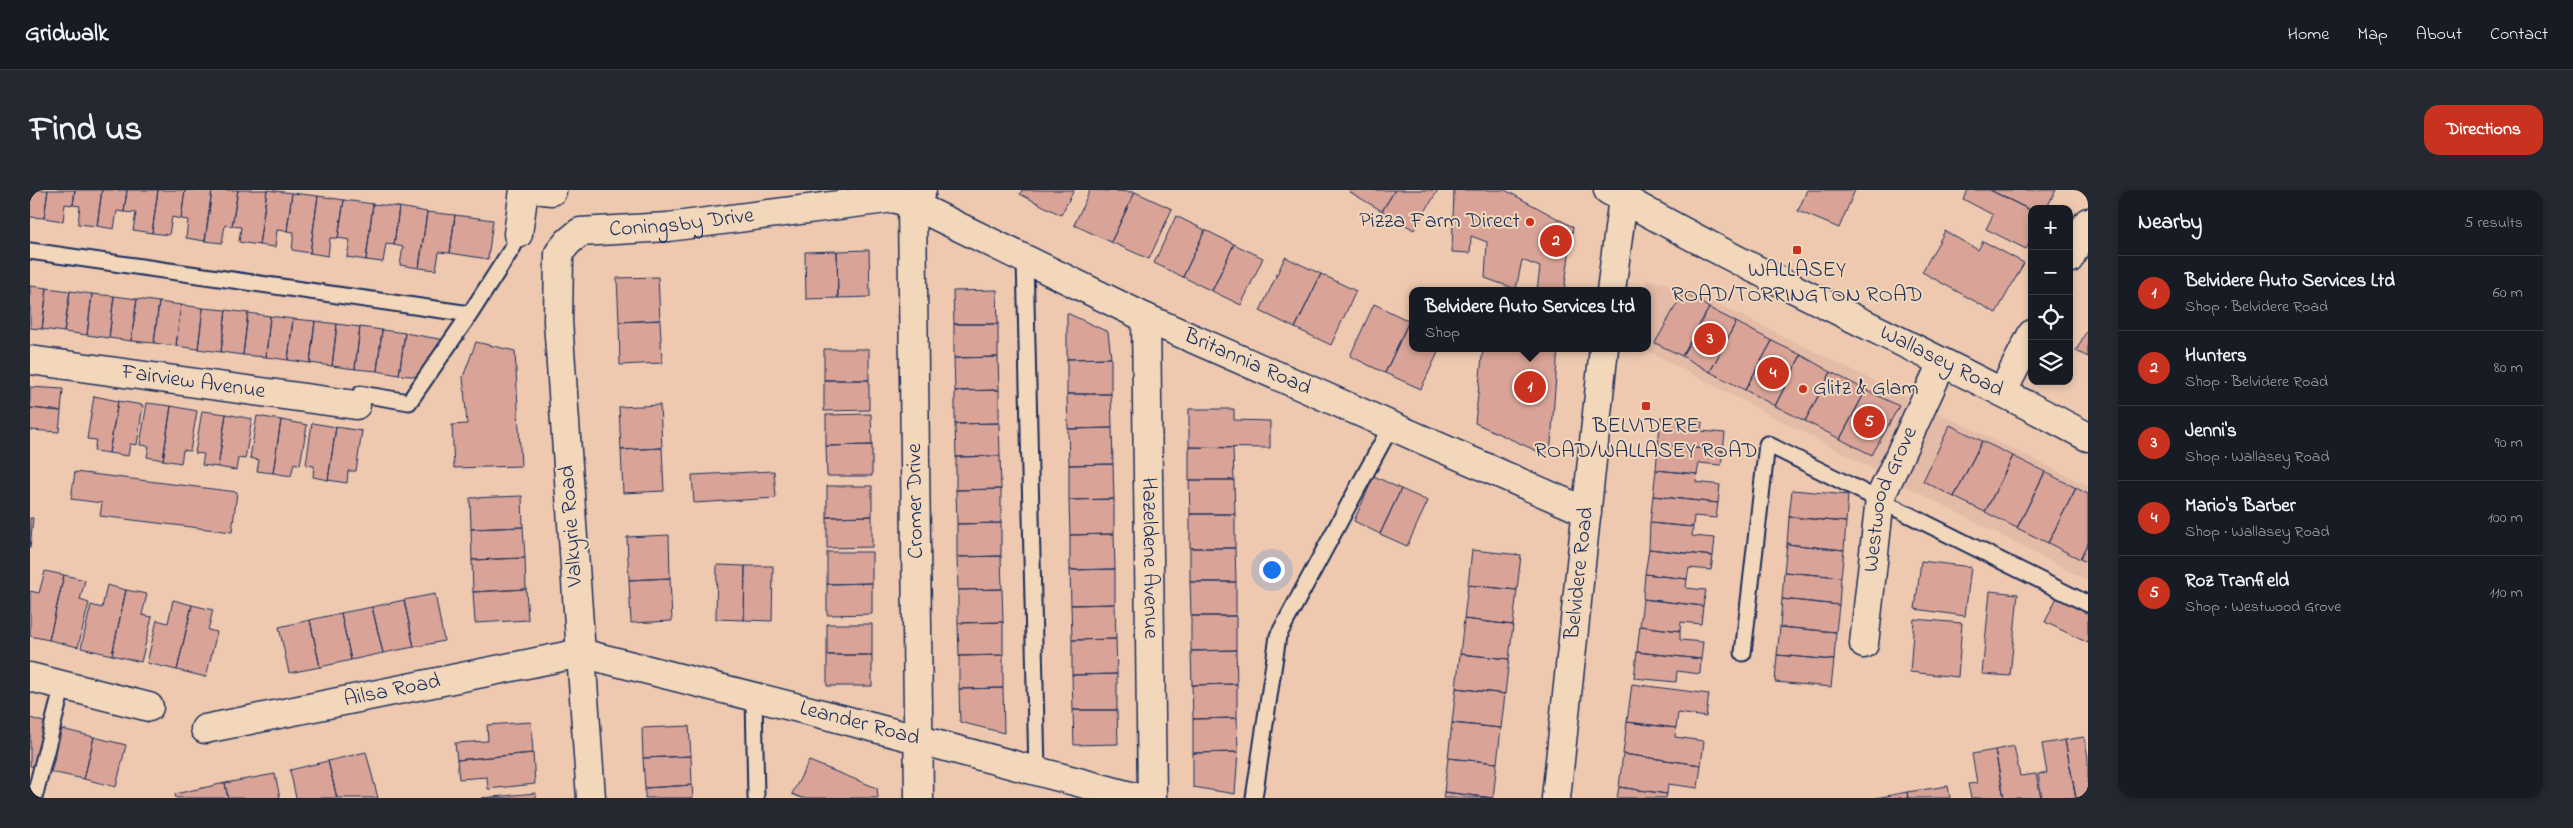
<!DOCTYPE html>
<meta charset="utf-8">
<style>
:root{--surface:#171b24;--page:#242831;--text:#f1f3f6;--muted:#9ea1a6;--line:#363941;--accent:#c8321e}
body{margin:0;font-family:"Indie Flower",sans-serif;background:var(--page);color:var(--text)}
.controls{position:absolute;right:15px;top:15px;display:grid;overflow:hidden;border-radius:10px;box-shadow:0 2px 8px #0003}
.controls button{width:45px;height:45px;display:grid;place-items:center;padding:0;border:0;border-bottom:1px solid var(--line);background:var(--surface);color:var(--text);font:25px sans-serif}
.you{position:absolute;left:1241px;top:379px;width:18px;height:18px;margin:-12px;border:4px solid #fff;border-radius:50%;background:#1a73e8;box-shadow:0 0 0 8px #1a73e833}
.badge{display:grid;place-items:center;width:32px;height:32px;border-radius:50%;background:var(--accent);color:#fff;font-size:16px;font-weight:700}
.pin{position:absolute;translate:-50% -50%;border:2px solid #fff;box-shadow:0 1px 5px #0006}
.popup{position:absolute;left:1379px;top:97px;width:242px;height:65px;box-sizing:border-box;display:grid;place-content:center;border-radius:10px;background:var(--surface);filter:drop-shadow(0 1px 4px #0005);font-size:16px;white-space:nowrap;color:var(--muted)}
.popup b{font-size:19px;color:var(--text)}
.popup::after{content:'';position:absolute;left:50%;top:100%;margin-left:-10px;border:10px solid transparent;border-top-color:var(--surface)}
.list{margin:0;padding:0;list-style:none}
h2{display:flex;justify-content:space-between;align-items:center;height:65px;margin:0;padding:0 20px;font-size:21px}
h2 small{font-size:16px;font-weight:400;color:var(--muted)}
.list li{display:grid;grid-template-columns:32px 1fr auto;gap:15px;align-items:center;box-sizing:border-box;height:75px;padding:0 20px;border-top:1px solid var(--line)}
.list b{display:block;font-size:19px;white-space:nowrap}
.list p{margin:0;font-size:16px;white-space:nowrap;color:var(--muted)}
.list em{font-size:16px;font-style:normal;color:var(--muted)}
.icon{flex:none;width:28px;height:28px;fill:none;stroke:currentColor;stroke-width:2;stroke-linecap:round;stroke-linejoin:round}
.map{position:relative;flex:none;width:2058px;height:608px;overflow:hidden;border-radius:15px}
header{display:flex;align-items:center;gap:30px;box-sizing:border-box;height:70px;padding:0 25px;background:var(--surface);border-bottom:1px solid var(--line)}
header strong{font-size:24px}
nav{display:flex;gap:28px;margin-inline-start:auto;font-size:18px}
.intro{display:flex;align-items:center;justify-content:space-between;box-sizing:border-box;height:120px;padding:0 30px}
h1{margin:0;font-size:35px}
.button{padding:12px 22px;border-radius:15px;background:var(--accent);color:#fff;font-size:18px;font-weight:700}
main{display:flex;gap:30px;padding:0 30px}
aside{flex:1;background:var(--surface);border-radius:15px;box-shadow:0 2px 8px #0003}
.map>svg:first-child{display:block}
.built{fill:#e4bba7}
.building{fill:#d9a497;stroke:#1b2f5e}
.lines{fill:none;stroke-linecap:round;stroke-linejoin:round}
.service-casing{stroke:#1b2f5e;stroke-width:19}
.minor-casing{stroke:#1b2f5e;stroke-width:31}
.primary-casing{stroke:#1b2f5e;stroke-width:31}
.service{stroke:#f3d7ba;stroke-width:15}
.minor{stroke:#f3d7ba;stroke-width:28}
.primary{stroke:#f3d7ba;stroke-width:28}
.poi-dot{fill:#c8321e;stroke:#f3d7ba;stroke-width:2}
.labels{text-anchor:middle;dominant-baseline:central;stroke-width:4;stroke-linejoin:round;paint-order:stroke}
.poi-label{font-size:22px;fill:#1b2f5e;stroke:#f3d7ba}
.street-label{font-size:22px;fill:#1b2f5e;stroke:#f3d7ba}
</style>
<header>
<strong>Gridwalk</strong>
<nav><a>Home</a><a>Map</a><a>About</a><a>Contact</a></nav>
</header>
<div class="intro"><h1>Find us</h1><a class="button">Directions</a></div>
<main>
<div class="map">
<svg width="2058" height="608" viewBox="0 0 2058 608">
<rect width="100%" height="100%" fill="#eec9b0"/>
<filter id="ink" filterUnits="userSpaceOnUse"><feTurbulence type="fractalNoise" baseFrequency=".02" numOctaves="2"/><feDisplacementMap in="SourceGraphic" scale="10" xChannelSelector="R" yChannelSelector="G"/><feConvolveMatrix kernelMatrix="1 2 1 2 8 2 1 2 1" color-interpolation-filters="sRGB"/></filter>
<g filter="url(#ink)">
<path class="built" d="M1616,90L1651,96L2058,296V391L1612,158H1618Z"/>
<path class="building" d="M0,0H18L14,28L0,27Z
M18,0H45L43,15L35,14L33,31L14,28Z
M45,0H72L67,36L48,34L50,16L43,15Z
M72,0H97L94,22L87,21L84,39L67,36Z
M97,0H128L122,43L103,40L106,23L94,22Z
M128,0H155L151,29L142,27L139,45L122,43Z
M155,0H182L175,51L156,48L158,30L151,29Z
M182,0H208L202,36L195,35L192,53L175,51Z
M208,0H237L229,55L209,52L211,37L202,36Z
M237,0L262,3L257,41L247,40L245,57L229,55Z
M992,0H1044L1031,25L990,4Z
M1060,0L1105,2L1081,52L1044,35Z
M1321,0H1365L1352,21L1320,2Z
M1365,0H1408L1384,40L1352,21Z
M1424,0H1475L1543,37L1534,101H1507L1510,77L1492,70L1486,99L1455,88L1457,52L1441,46L1440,63L1422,62Z
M1777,0H1825L1809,38L1768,21Z
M1938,0H1960L2002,21V48L1996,59L1956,39L1963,25L1933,9Z
M1960,0H2026L2016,19H2002V21Z
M1105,2L1142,19L1119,69L1081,52Z
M262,3L288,6L280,63L262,60L264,42L257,41Z
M288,6L314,10L308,48H300L298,66L280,63Z
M314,10L343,14L336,70L317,67L320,50L308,48Z
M343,14L369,17L364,55L356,54L353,72L336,70Z
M369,17L397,22L389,78L370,75L373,57L364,55Z
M397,22L425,25L420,63L409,62L406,80L389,78Z
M425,25L463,30L458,69L420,63Z
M1146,26L1175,40L1153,87L1124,73Z
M1175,40L1204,54L1182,101L1153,87Z
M1915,41L1948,60L1953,51L1994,73L1966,123L1892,82Z
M1204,54L1233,68L1211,115L1182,101Z
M839,60L840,107L808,108L807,61Z
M807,61L808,108L776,109L775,62Z
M1255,67L1291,84L1265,138L1230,121Z
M1291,84L1326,101L1301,155L1265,138Z
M628,87L630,130L589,132L587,88Z
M0,96L17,98L12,139L0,138Z
M17,98L40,101L34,142L12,139Z
M967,100L968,134H924L923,101Z
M40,101L62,104L57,145L34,142Z
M1654,101L1679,118L1652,166L1625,153Z
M62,104L84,106L79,148L57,145Z
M84,106L107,109L101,151L79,148Z
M107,109L129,112L124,153L101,151Z
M129,112L151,115L146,156L124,153Z
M1344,114L1379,131L1355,183L1320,166Z
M151,115L173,118L168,159L146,156Z
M173,118L196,120L191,162L168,159Z
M1679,118L1706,132L1680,182L1652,166Z
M196,120L218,123L213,165L191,162Z
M218,123L240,126L236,167L213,165Z
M1037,123L1078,142L1081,168L1037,169Z
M240,126L263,129L258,170L236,167Z
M263,129L285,131L280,173L258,170Z
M630,130L632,173L590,175L589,132Z
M285,131L307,134L302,176L280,173Z
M1379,131L1382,133V158H1410L1391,199L1355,183Z
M1706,132L1742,151L1715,200L1680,182Z
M307,134L330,137L325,179L302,176Z
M924,134H968V167L924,168Z
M330,137L352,140L347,181L325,179Z
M2058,138V167L2046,161Z
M352,140L375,143L369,185L347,181Z
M375,143L415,150L392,187L369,185Z
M1742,151L1771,165L1745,216L1715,200Z
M446,152L485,161L491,276L424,278L422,235L437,234L433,187Z
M1453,158H1528L1520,267L1445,233Z
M794,159H839V190H794Z
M1771,165L1801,182L1775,231L1745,216Z
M968,167L969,200L925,201L924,168Z
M1081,168V204H1037V169Z
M1801,182L1836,200L1810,249L1775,231Z
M794,190H839V220L794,221Z
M0,197L33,199L31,221L0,218Z
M969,200V233L925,234V201Z
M1836,200L1869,216L1842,265L1810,249Z
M1037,204H1081L1082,238L1038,239Z
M64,206L88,211L79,263L64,261L66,250L57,249Z
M88,211L113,215L107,255L100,254L98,266L79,263Z
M117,213L141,216L133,270L117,267L119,256L110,255Z
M630,215L632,258L591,260L589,217Z
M141,216L167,221L160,261L153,260L151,273L133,270Z
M0,218L31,221L29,242L0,240Z
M1159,219H1204V230L1240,231V258L1159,257Z
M172,221L196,224L188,277L172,275L174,264L165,263Z
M196,224L222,229L215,269L208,268L206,280L188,277Z
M841,224L842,255L796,256V225Z
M227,226L251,230L243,283L227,281L229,270L220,268Z
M1631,227L1672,232L1671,241L1695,243L1693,261L1628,254Z
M251,230L277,235L270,275L264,273L261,286L243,283Z
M282,233L306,237L298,290L283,287L284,276L276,275Z
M969,233L970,266L926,267L925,234Z
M1920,235L1952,251L1924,307L1893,291Z
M306,237L332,241L326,281H318L317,293L298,290Z
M1082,238L1083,274L1039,275L1038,239Z
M1952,251L1983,266L1955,322L1924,307Z
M1628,254L1693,261L1691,275L1669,273L1667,284L1626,280Z
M842,255V286H797L796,256Z
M1159,257L1203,258L1204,290H1159Z
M632,258L634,301L593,303L591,260Z
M970,266L971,299L926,300V267Z
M1983,266L2015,282L1987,338L1955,322Z
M1083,274L1084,309L1039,310V275Z
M1626,280L1667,284L1666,292L1690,295L1688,313L1623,306Z
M744,281L746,308L664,313L662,285Z
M45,282L207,302L202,342L70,326L72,313L41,309Z
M2015,282L2046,298L2018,353L1987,338Z
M1344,286L1371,299L1350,344L1324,331Z
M1159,290H1204L1205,324H1160Z
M797,296H842V326L797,327Z
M2046,298L2058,304V352L2050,369L2018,353Z
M971,299V333L927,334L926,300Z
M1371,299L1398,311L1377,356L1350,344Z
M1762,300L1818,305L1816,332L1759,327Z
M492,306L493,337L441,339L440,308Z
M1623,306L1688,313L1686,328L1664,326L1663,337L1620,333Z
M1084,309V344L1040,345L1039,310Z
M1160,324H1205V358H1160Z
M842,326V357L797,358V327Z
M1759,327L1816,332L1814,360L1757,354Z
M0,328H3L0,358Z
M971,333V366L927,367V334Z
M1620,333L1663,337L1662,346L1685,348L1683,366L1619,359Z
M493,337L495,368L442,370L441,339Z
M1084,344L1085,379L1040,380V345Z
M639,345L640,388L599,390L597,347Z
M2058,352V373L2050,369Z
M1757,354L1814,360L1811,387L1754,382Z
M1160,358H1205L1206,392H1160Z
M1619,359L1683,366L1681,380L1659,378L1657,389L1615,384Z
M1442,360L1491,365L1487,400L1438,395Z
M797,362H842V393L797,394Z
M971,366L972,399L928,400L927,367Z
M495,368L496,399L443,402L442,370Z
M1891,371L1941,377L1935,426L1885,419Z
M687,375L715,376L714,430L686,429Z
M715,376H743L742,431L714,430Z
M1085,379V414L1041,415L1040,380Z
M15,381L34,385L19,450L0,446V401L9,403Z
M1754,382L1811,387L1809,415L1752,409Z
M1615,384L1657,389L1656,398L1676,400L1673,416L1613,409Z
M34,385L55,390L50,410L59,413L48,457L19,450Z
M640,388L642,431L601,433L599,390Z
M1160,392H1206V426H1161Z
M842,393V424L797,425V394Z
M77,395L96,400L82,465L51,458L61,415L72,418Z
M1438,395L1487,400L1483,435L1434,429Z
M496,399L498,430L445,433L443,402Z
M972,399L973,432L928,433V400Z
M96,400L117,404L112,425L122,427L111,472L82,465Z
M1960,401L1988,404L1980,486L1952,484Z
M405,404L414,451L384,457L374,410Z
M2028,405L2058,420V453L2015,432Z
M1613,409L1673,416L1671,434L1651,432L1650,441L1610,436Z
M1752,409L1809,415L1806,442L1750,437Z
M143,410L162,415L147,480L117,473L127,430L138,433Z
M374,410L384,457L353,463L342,417Z
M1085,414L1086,449L1042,450L1041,415Z
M162,415L183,420L178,440L187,442L176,487L147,480Z
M342,417L353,463L321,470L311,423Z
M311,423L321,470L290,477L280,430Z
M1161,426H1206V460L1161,461Z
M1434,429L1483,435L1479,469L1430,464Z
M1884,429L1932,433L1928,487L1880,482Z
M280,430L290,477L259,483L249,437Z
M973,432V465L929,466L928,433Z
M797,434H842V465H797Z
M1610,436L1650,441V450L1673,452L1671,469L1607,462Z
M1750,437L1806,442L1804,470L1747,465Z
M1086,449L1087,484L1042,485V450Z
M1206,460L1207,494L1162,495L1161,461Z
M1607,462L1671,469L1670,484L1647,481L1646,492L1604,488Z
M1430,464L1479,469L1475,504L1426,498Z
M797,465H842V496H797Z
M973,465V498L929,499V466Z
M1747,465L1804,470L1801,497L1745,492Z
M1087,484V520H1043L1042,485Z
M1207,494V528L1163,529L1162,495Z
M1602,494L1679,504L1676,527L1648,523L1646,538L1597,532Z
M973,498L974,543L930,532L929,499Z
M1426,498L1475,504L1471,538L1422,533Z
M1043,520H1087L1088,554L1044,555Z
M0,528L17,533L5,577L0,576Z
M1207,528L1208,562L1163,563V529Z
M501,532L503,563L427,570L425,553L458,551L457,535Z
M1597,532L1646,538L1645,547L1674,551L1671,575L1593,564Z
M1422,533L1471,538L1467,573L1418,568Z
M659,536L661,566L613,568L612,538Z
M32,539L64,547L54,589L21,582Z
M64,547L96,555L86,597L54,589Z
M2054,547L2058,567V608H2046L2035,550Z
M2035,550L2046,608H2012L2008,584L2017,583L2012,554Z
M1984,556L1990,586L2006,584L2011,608H1974L1965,560Z
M1965,560L1974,608H1941L1938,594L1947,593L1942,564Z
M336,562L348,608H307L298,571Z
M1208,562L1205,604L1163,597V563Z
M503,563L505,594L458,599L457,587L429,589L427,570Z
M1593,564L1671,575L1668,598L1638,594L1637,604L1589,597Z
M661,566L662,595L615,598L613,568Z
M1418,568L1467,573L1463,608L1414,602Z
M298,571L307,608H266L260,580Z
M779,571L847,598L848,608H772L762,604Z
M245,584L250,608H198L195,593Z
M195,593L198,608H146L145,604Z
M662,595L663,608H615V598Z
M1918,596L1920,608H1878L1877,602Z
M1589,597L1637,604L1636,608H1587Z
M1414,602L1463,608H1413Z
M1877,602L1878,608H1846Z
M506,603V608H451Z"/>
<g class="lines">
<defs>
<path id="service" d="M0,61L440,124
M995,69L1007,581
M326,215L331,204L379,212L440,124L483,57L488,44
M1713,463L1737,254L2058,414
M724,507L726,608
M4,608L33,495
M1224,608L1248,446L1361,236"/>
<g id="minor">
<path d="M513,0L522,1"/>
<path d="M488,44L494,0"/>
<path d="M2039,69L2058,32"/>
<path d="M1581,101L1593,8"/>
<path id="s1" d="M1116,128L1122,608"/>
<path id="s2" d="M0,170L326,215"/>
<path d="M1973,201L2002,144"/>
<path id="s3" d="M1834,454L1850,308L1912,173"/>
<path d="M0,487L119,517"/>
<path id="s4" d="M175,539L551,463L800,526L1108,608"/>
<path id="s5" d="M561,608L528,131L529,63L538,52L550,42L638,37L864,8L882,14L892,0"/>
<path id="s6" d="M889,608L882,14L1116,128L1557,322"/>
<path id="s7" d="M1526,608L1574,158"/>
</g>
<g id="primary">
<path id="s8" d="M1578,0C1735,90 1900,162 2058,247"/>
</g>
</defs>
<use href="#service" class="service-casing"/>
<use href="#minor" class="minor-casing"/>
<use href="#primary" class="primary-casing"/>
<use href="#service" class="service"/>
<use href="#minor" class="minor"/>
<use href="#primary" class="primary"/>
</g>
</g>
<g class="poi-dot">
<circle cx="1500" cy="32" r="5"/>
<rect x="1762" y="55" width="10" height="10" rx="2.5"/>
<circle cx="1773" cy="199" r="5"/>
<rect x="1611" y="211" width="10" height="10" rx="2.5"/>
</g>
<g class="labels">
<g class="poi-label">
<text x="1490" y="32" text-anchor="end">Pizza Farm Direct</text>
<text x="1767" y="81">WALLASEY<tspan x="1767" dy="25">ROAD/TORRINGTON ROAD</tspan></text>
<text x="1783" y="199" text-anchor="start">Glitz &amp; Glam</text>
<text x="1616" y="237">BELVIDERE<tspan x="1616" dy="25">ROAD/WALLASEY ROAD</tspan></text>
</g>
<g class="street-label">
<text stroke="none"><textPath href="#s5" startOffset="678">Coningsby Drive</textPath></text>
<text stroke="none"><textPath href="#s6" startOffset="965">Britannia Road</textPath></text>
<text stroke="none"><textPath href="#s8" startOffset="375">Wallasey Road</textPath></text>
<text stroke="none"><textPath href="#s2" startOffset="165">Fairview Avenue</textPath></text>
<text transform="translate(886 311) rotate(-91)">Cromer Drive</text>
<text stroke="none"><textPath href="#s3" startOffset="148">Westwood Grove</textPath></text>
<text transform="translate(542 336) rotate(-94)">Valkyrie Road</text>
<text stroke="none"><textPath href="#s1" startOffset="240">Hazeldene Avenue</textPath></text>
<text stroke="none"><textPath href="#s7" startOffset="226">Belvidere Road</textPath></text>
<text stroke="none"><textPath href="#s4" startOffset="191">Ailsa Road</textPath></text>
<text stroke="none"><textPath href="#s4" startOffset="671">Leander Road</textPath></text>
</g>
</g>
</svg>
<div class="controls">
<button>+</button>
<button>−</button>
<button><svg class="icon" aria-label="locate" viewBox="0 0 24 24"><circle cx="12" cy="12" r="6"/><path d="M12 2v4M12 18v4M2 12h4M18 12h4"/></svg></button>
<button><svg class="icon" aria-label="layers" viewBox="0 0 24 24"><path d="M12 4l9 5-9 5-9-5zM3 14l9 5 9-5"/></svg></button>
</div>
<div class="you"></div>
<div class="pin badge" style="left:1500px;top:197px">1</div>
<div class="popup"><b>Belvidere Auto Services Ltd</b>Shop</div>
<div class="pin badge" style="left:1526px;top:51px">2</div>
<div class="pin badge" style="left:1680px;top:149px">3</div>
<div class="pin badge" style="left:1743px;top:183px">4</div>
<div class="pin badge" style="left:1839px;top:232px">5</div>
</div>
<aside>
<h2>Nearby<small>5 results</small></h2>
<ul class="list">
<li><span class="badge">1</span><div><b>Belvidere Auto Services Ltd</b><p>Shop · Belvidere Road</p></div><em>60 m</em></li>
<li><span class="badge">2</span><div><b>Hunters</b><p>Shop · Belvidere Road</p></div><em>80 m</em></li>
<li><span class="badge">3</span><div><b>Jenni's</b><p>Shop · Wallasey Road</p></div><em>90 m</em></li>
<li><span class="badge">4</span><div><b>Mario's Barber</b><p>Shop · Wallasey Road</p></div><em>100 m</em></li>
<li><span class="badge">5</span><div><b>Roz Tranfield</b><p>Shop · Westwood Grove</p></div><em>110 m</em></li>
</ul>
</aside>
</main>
